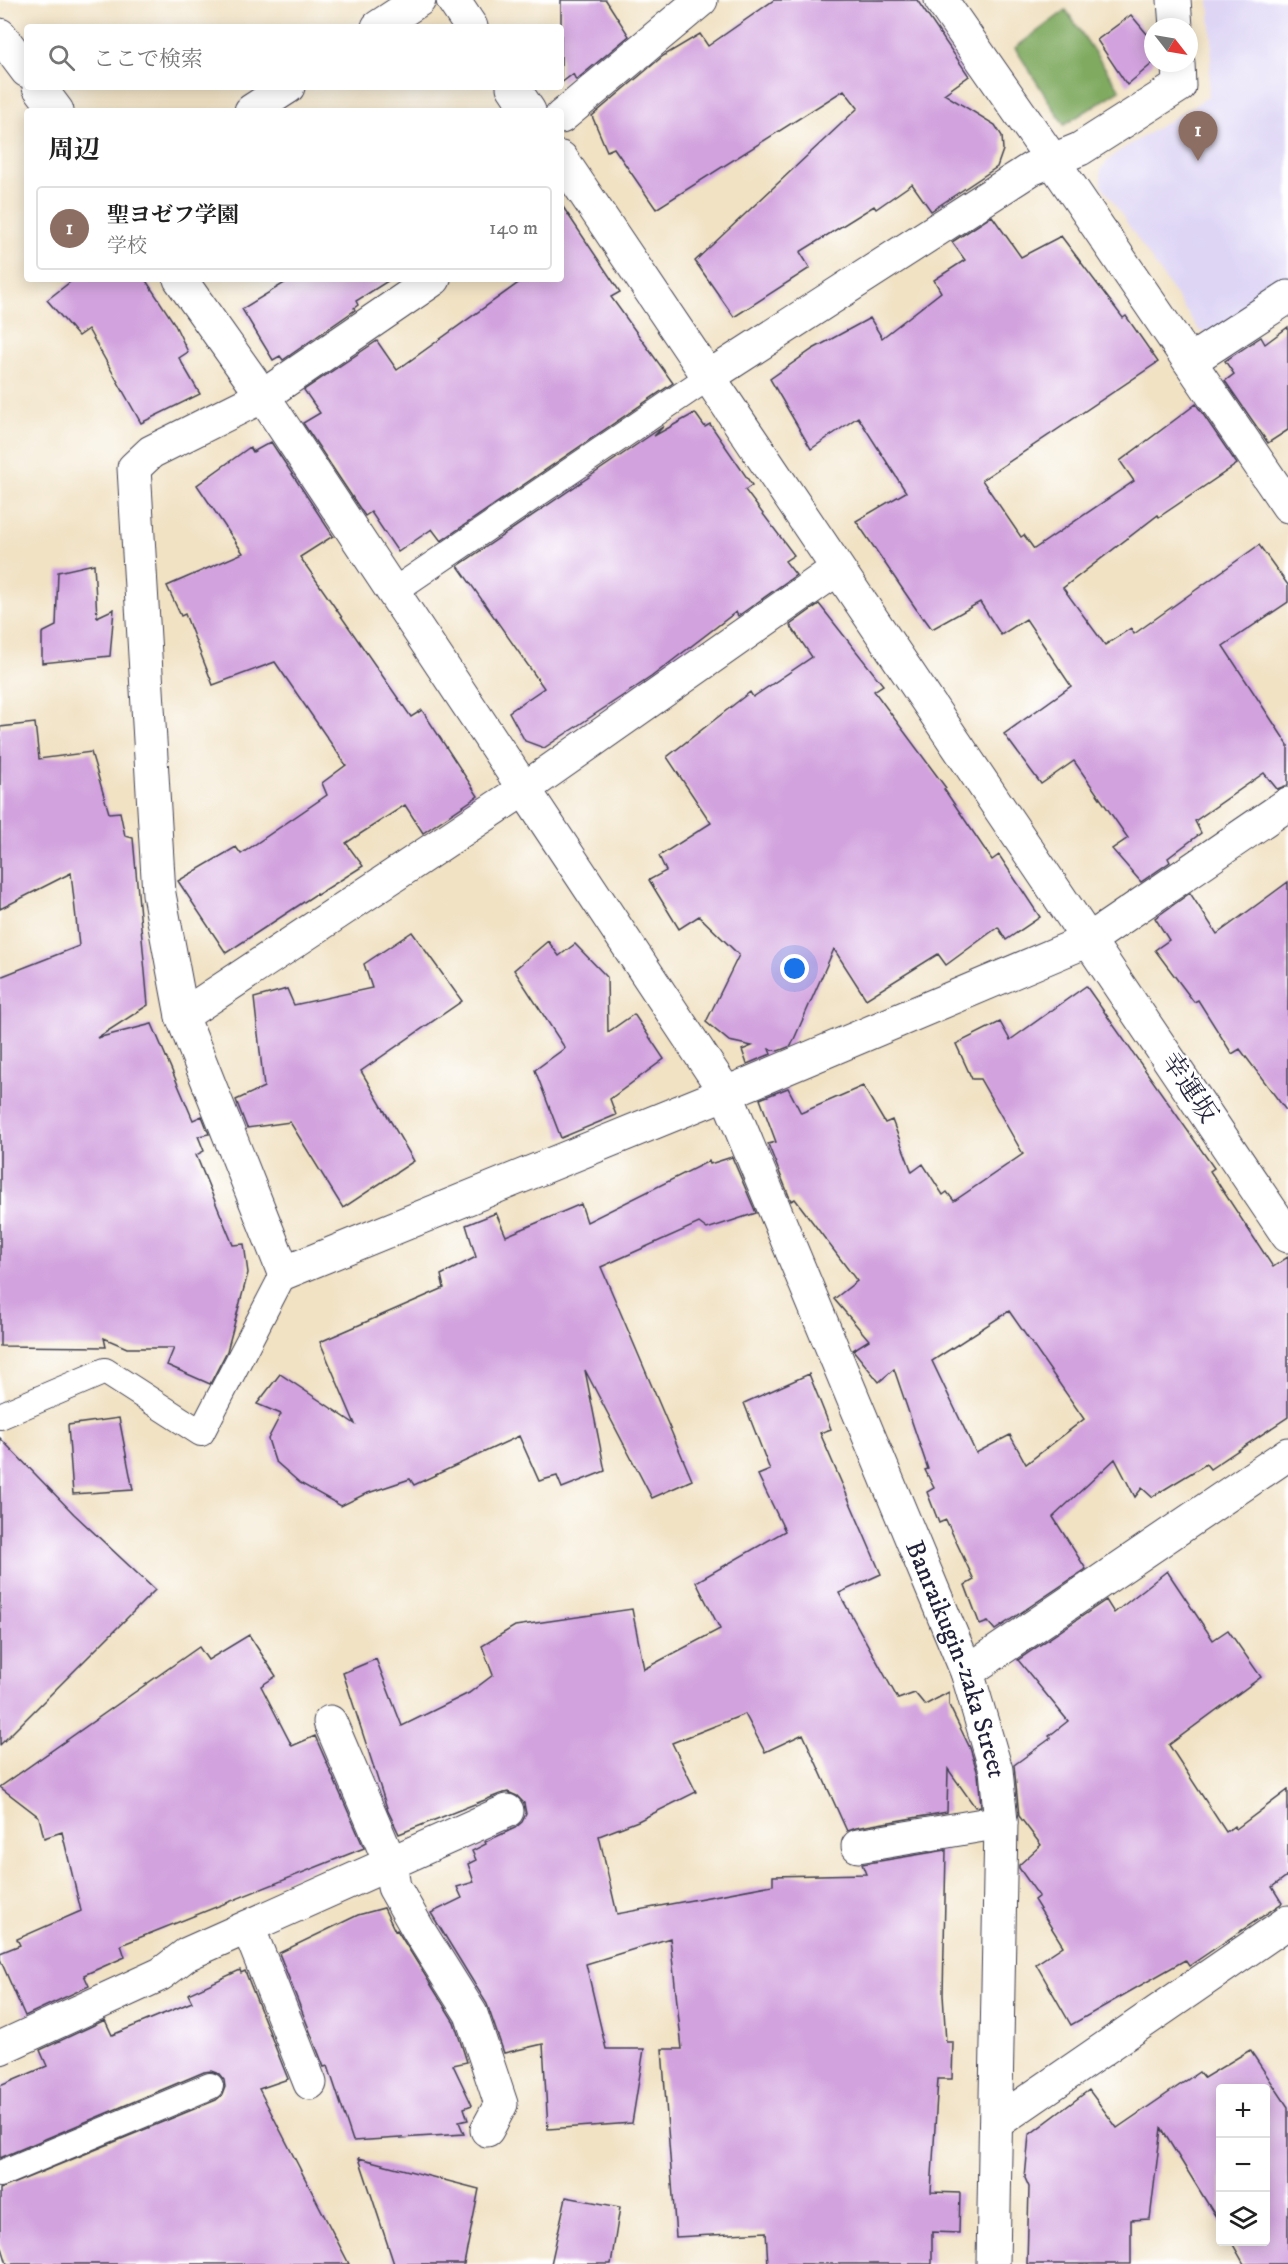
<!DOCTYPE html>
<html lang="ja">
<meta charset="utf-8">
<style>
:root{--surface:#fff;--page:#f6f6f6;--text:#222;--muted:#767676;--line:#e0e0e0;--accent:#7c3aed}
body{margin:0;font-family:"IM FELL DW Pica","Noto Serif JP",serif;background:var(--page);color:var(--text)}
.controls{position:absolute;right:18px;bottom:18px;display:grid;overflow:hidden;border-radius:6px;box-shadow:0 3px 15px #0003}
.controls button{width:54px;height:54px;display:grid;place-items:center;padding:0;border:0;border-bottom:2px solid var(--line);background:var(--surface);color:var(--text);font:30px sans-serif}
.compass{position:absolute;left:1144px;top:18px;width:54px;height:54px;border-radius:50%;background:var(--surface);box-shadow:0 3px 15px #0003;rotate:121deg}
.you{position:absolute;left:795px;top:969px;width:21px;height:21px;margin:-15px;border:4px solid #fff;border-radius:50%;background:#1a73e8;box-shadow:0 0 0 9px #1a73e833}
.badge{display:grid;place-items:center;width:39px;height:39px;border-radius:50%;background:var(--accent);color:#fff;font-size:20px;font-weight:700}
.pin{position:absolute;translate:-50% -50px;filter:drop-shadow(0 2px 3px #0008)}
.pin::after{content:'';position:absolute;top:32px;width:21px;height:18px;background:inherit;clip-path:polygon(0 0,100% 0,50% 100%)}
.list{margin:0;padding:0;list-style:none}
h2{display:flex;justify-content:space-between;align-items:center;height:78px;margin:0;padding:0 24px;font-size:26px}
h2 small{font-size:20px;font-weight:400;color:var(--muted)}
.list li{display:grid;grid-template-columns:39px 1fr auto;gap:18px;align-items:center;box-sizing:border-box;height:84px;margin:0 12px 12px;padding:0 12px;border:2px solid var(--line);border-radius:6px}
.list b{display:block;font-size:22px;white-space:nowrap}
.list p{margin:0;font-size:20px;white-space:nowrap;color:var(--muted)}
.list em{font-size:20px;font-style:normal;color:var(--muted)}
.icon{flex:none;width:33px;height:33px;fill:none;stroke:currentColor;stroke-width:2;stroke-linecap:round;stroke-linejoin:round}
.map{position:relative;flex:none;width:1288px;height:2264px;overflow:hidden}
.search{position:absolute;background:var(--surface);box-shadow:0 3px 15px #0003;left:24px;top:24px;width:540px;height:66px;display:flex;align-items:center;gap:15px;box-sizing:border-box;padding:0 21px;border-radius:6px;color:var(--muted);font-size:22px}
.panel{position:absolute;background:var(--surface);box-shadow:0 3px 15px #0003;left:24px;top:108px;width:540px;height:174px;border-radius:6px}
.map>svg:first-child{display:block}
.built{fill:#ded5f5}
.forest{fill:#80aa61;stroke:#51664e;stroke-width:1.5}
.building{fill:#d2a2de;fill-rule:evenodd}
.lines{fill:none;stroke-linecap:round;stroke-linejoin:round}
.lane-casing{stroke:#413f50;stroke-width:28}
.street-casing{stroke:#413f50;stroke-width:35}
.lane{stroke:#fff;stroke-width:26}
.street{stroke:#fff;stroke-width:33}
.labels{text-anchor:middle;dominant-baseline:central;stroke-width:4.5;stroke-linejoin:round;paint-order:stroke}
.street-label{font-size:26px;fill:#22223b;stroke:#fff}
</style>
<div class="map">
<svg width="1288" height="2264" viewBox="0 0 1288 2264">
<rect width="100%" height="100%" fill="#fff"/>
<filter id="ink" filterUnits="userSpaceOnUse"><feTurbulence type="fractalNoise" baseFrequency=".0167" numOctaves="2"/><feDisplacementMap in="SourceGraphic" scale="12" xChannelSelector="R" yChannelSelector="G"/><feConvolveMatrix kernelMatrix="1 2 1 2 8 2 1 2 1" color-interpolation-filters="sRGB"/></filter>
<filter id="wash" filterUnits="userSpaceOnUse"><feTurbulence type="fractalNoise" baseFrequency=".008" numOctaves="4" result="noise"/><feDisplacementMap in="SourceGraphic" scale="24" xChannelSelector="R" yChannelSelector="G"/><feGaussianBlur stdDeviation="1.35" result="paint"/><feColorMatrix in="noise" values="0 0 0 0 0 0 0 0 0 0 0 0 0 0 0 0 0 1.4 0 .05"/><feComposite in="paint" operator="in"/></filter>
<g filter="url(#wash)">
<rect width="100%" height="100%" fill="#f1e2c4"/>
<path class="built" d="M1209,0H1288V281L1211,333L1200,331L1190,317L1101,184V168L1116,153L1208,97L1212,42Z"/>
<path class="forest" d="M1066,10L1120,90L1064,125L1015,48Z"/>
<g id="blocks">
<path class="building" d="M561,0H606L629,36L576,80L573,74L561,83Z
M774,0H917L969,76L944,94L995,125L1002,136L1003,150L997,167L931,211L912,184L876,209L874,206L800,252L810,268L734,317L695,261L858,108L844,90L656,209L614,148L607,151L592,116L663,56L700,34L708,46Z
M1131,15L1153,41V63L1127,85L1097,40Z
M561,204L620,292L611,297L673,383L441,541L432,529L398,552L371,512L365,516L303,423L320,413L304,390L377,341L397,370L524,279H561Z
M992,216L1021,257L1061,236L1123,318L1126,316L1158,362L982,480L1021,537L1024,535L1034,549L1134,481L1120,461L1196,404L1237,464L1159,517L1158,515L1063,588L1105,645L1131,628L1134,634L1259,545L1288,585V602L1223,646L1288,745V785L1277,789L1264,773L1195,821L1201,833L1168,858L1170,862L1141,882L1112,849L1128,838L1074,761L1041,784L1004,734L1071,686L1026,619L1001,635L980,602L932,629L924,618L923,619L856,521L906,492L858,417L811,449L770,379L813,349L870,318L882,338L941,292L934,280L965,260L952,242Z
M74,279H145L174,323L188,352L179,358L200,394L141,423L88,329L78,336L47,300Z
M291,279H391L356,301L358,305L354,308L355,310L283,360L280,356L273,360L242,309Z
M1288,327V430L1268,443L1225,381L1234,374L1225,361L1261,337L1265,344Z
M695,413L705,427L710,424L752,485L745,490L794,555L785,561L796,575L738,616L736,612L651,677L544,748L525,741L509,712L544,688L458,566L664,426L654,436Z
M271,442L333,536L300,557L411,717L422,710L478,796L423,833L405,805L346,843L363,866L317,895L316,894L226,953L178,881L236,847L241,854L327,795L322,783L346,765L275,662L213,685L185,614L181,616L167,586L243,553L197,485L250,447L253,452Z
M94,564L97,617L114,609L110,656L42,663V633L56,626L58,572Z
M819,604L883,685L874,691L946,788L944,789L992,860L999,855L1040,917L1006,940L998,927L946,965L938,954L866,999L834,949L791,1046L778,1051L769,1049L771,1054L747,1064L742,1050L752,1046L729,1041L706,1022L739,955L699,916L679,929L649,880L666,871L659,856L711,823L667,757L750,692L753,697L812,657L790,625Z
M35,723L39,759L91,752L109,813L120,812L125,836L133,838L148,1005L97,1038L152,1024L193,1120L202,1116L209,1134L198,1136L204,1151L196,1155L233,1245L244,1244L248,1273L227,1351L210,1384L167,1365L174,1348H127L104,1338L106,1347L0,1346V977L79,946L71,873L0,909V727Z
M1288,882V1113L1240,1049L1232,1054L1198,1000L1194,1002L1155,950L1169,940L1155,918L1190,893L1217,934Z
M412,932L462,1001L361,1071L414,1161L343,1208L290,1122L247,1128L236,1100L264,1087L254,998L287,989L294,1005L372,988L364,964Z
M548,941L559,956L575,944L607,977L608,1032L634,1014L664,1059L610,1099L616,1115L561,1138L535,1070L565,1048L514,970Z
M1086,986L1214,1168L1210,1171L1273,1267L1288,1257V1417L1210,1469L1206,1464L1152,1497L1142,1488L1135,1497L1115,1459L1053,1517L1086,1569L995,1630L988,1622L980,1625L965,1585L974,1580L946,1520L939,1523L927,1492L934,1488L925,1470L928,1469L894,1369L879,1382L853,1350L869,1340L834,1299L857,1281L795,1199L791,1201L768,1144L776,1142L760,1099L788,1088L801,1113L863,1086L885,1123L892,1120L912,1172L923,1164L943,1195L947,1192L954,1201L1023,1154L980,1079H972L956,1044L1000,1022L1010,1040ZM1009,1311L1084,1419L1026,1464L1010,1435L976,1453L932,1361Z
M732,1157L756,1213L707,1229L699,1223L601,1267L692,1480L652,1498L585,1370L605,1471L562,1488L557,1476L539,1481L519,1436L414,1485L410,1479L365,1494L341,1506L300,1483L275,1461L268,1439L281,1414L257,1404L280,1374L355,1424L320,1342L444,1288L441,1275L476,1257L466,1225L496,1213L506,1236L581,1204L587,1222L709,1161L710,1164Z
M809,1374L831,1429L820,1433L881,1574L839,1593L898,1699L915,1693L925,1705L949,1692V1705L970,1748L978,1774L981,1806L975,1807L948,1769L947,1812L855,1828L847,1831L803,1734L765,1752L745,1714L672,1743L696,1792L638,1821L599,1836L617,1914L773,1885V1876L866,1874L862,1864L946,1850L943,1995L946,2042H953L952,2079H938L931,2192L960,2193L959,2233L932,2232V2264H768L766,2232L676,2237L662,2049H682L670,1938L586,1964L606,2049H644L632,2123L548,2129L543,2044L504,2053L487,2004L431,1913L462,1898L457,1887L474,1882L468,1864L476,1860L472,1851L486,1844L485,1842L515,1828L522,1822L526,1814L524,1803L517,1796L508,1792L500,1794L399,1834L388,1811L343,1673L376,1659L402,1726L469,1693L493,1675L482,1646L515,1626L632,1609L644,1669L720,1629L696,1582L785,1531L758,1475L770,1470L744,1403Z
M119,1418L133,1490L73,1494L68,1425Z
M0,1438L74,1514L155,1590L0,1745Z
M1167,1571L1213,1640L1228,1630L1261,1677L1169,1745L1226,1832L1234,1826L1236,1829L1288,1790V1875L1272,1887L1282,1903L1189,1966L1185,1960L1071,2025L1036,1964L1063,1946L1034,1900L1039,1896L1019,1868V1865L1041,1845L1019,1816L1014,1765L1051,1738L1049,1736L1068,1721L1018,1660L1106,1600L1114,1613Z
M249,1635L276,1676L261,1686L292,1746L315,1736L364,1848L121,1945L125,1957L84,1975L89,1986L25,2016L0,1959V1953L20,1945L17,1939L81,1911L62,1832L44,1838L39,1817L0,1787L199,1647L208,1660Z
M384,1908L395,1931L397,1930L454,2022L467,2062L453,2065L472,2105L464,2108L468,2120L459,2122L464,2134L353,2141L328,2066L324,2067L279,1953L358,1915Z
M240,1970L241,1973L245,1971L288,2079L259,2089L349,2264H7L0,2241V2189L216,2100L222,2095L225,2087L224,2080L219,2074L211,2071L204,2072L0,2158V2086L47,2066L40,2050L105,2020L112,2035L192,2002L188,1994Z
M1250,2050L1288,2107V2264H1244L1231,2241H1266V2088H1221V2225L1161,2128L1150,2219L1131,2220V2264H1027L1029,2187L1025,2178L1029,2135L1089,2090L1117,2128L1199,2072L1204,2078Z
M359,2158L479,2189L464,2264H394Z
M566,2197L620,2207L611,2264H551Z"/>
</g>
</g>
<g filter="url(#ink)">
<use href="#blocks" fill-opacity="0" stroke="#413f50" stroke-width="1.5"/>
<g class="lines">
<defs>
<path id="lane" d="M394,591L710,376
M0,1416L105,1371L201,1433L284,1273
M0,2174L210,2086"/>
<g id="street">
<path d="M453,0L471,27"/>
<path d="M941,0L1053,161L1288,506"/>
<path d="M1174,0L1176,27"/>
<path d="M378,27L419,0"/>
<path d="M0,35L27,71"/>
<path d="M39,87L57,111"/>
<path d="M513,87L529,111"/>
<path d="M251,111L288,87"/>
<path d="M561,117L701,0"/>
<path d="M561,158L1288,1236"/>
<path id="s1" d="M180,279L263,396L726,1093L967,1672L996,1770L1001,1822L993,2264"/>
<path d="M434,279L263,396L151,452L134,468L159,894L182,1016L284,1273L753,1082L1089,940L1288,804"/>
<path d="M1190,361L1288,297"/>
<path d="M710,376L1031,169L1080,149L1179,86L1178,63"/>
<path d="M182,1016L524,789L837,569"/>
<path d="M967,1672L1288,1454"/>
<path d="M330,1722L390,1862L394,1887L419,1931L471,2014L501,2104L487,2130"/>
<path d="M858,1846L1001,1822"/>
<path d="M248,1927L310,2083"/>
<path d="M0,2048L161,1974L187,1954L507,1811"/>
<path d="M996,2123L1288,1922"/>
</g>
</defs>
<use href="#lane" class="lane-casing"/>
<use href="#street" class="street-casing"/>
<use href="#lane" class="lane"/>
<use href="#street" class="street"/>
</g>
</g>
<g class="labels">
<g class="street-label">
<text transform="translate(1189 1088) rotate(56)">幸運坂</text>
<text stroke="none"><textPath href="#s1" startOffset="1592">Banraikugin-zaka Street</textPath></text>
</g>
</g>
</svg>
<div class="controls">
<button>+</button>
<button>−</button>
<button><svg class="icon" aria-label="layers" viewBox="0 0 24 24"><path d="M12 4l9 5-9 5-9-5zM3 14l9 5 9-5"/></svg></button>
</div>
<svg class="compass" viewBox="-18 -18 36 36"><path d="M0-13l5 13h-10z" fill="#e53935"/><path d="M0 13l5-13h-10z" fill="#767676"/></svg>
<div class="you"></div>
<div class="pin badge" style="left:1198px;top:161px;background:#8d6e63">1</div>
<div class="search"><svg class="icon" aria-label="search" viewBox="0 0 24 24"><circle cx="10" cy="10" r="6"/><path d="M15 15l6 6"/></svg>ここで検索</div>
<section class="panel">
<h2>周辺<small></small></h2>
<ul class="list">
<li><span class="badge" style="background:#8d6e63">1</span><div><b>聖ヨゼフ学園</b><p>学校</p></div><em>140 m</em></li>
</ul>
</section>
</div>
